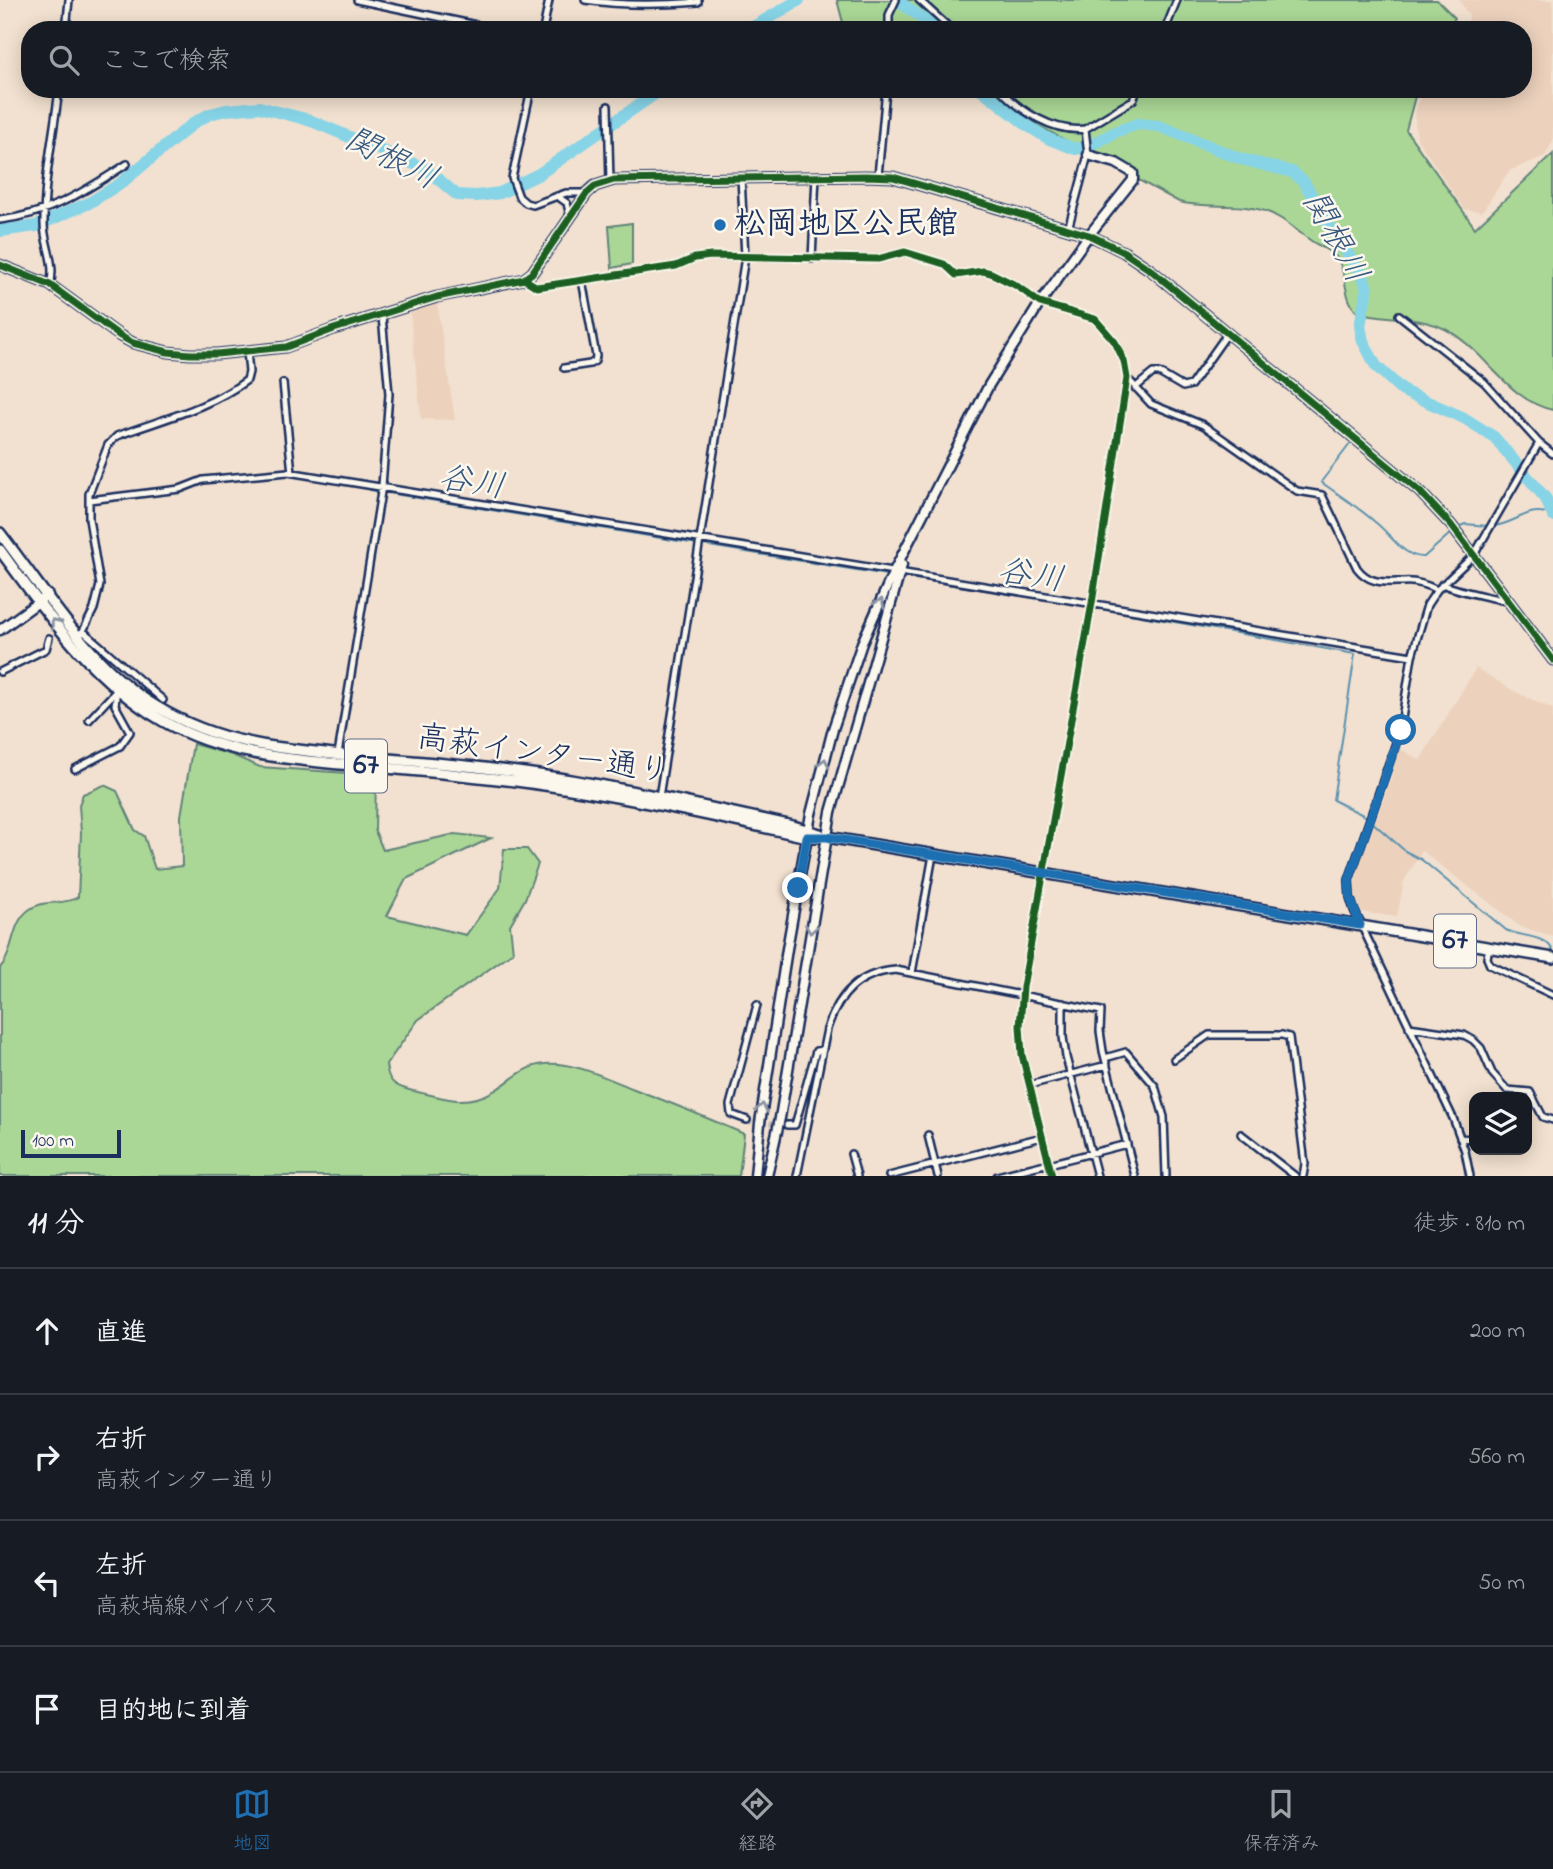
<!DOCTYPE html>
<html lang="ja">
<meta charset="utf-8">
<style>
:root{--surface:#171b24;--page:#242831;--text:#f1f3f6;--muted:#9ea1a6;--line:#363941;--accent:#1f6fb2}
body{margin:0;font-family:"Indie Flower","Klee One",sans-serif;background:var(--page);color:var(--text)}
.controls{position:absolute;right:21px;bottom:21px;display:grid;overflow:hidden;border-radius:14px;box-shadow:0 4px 18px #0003}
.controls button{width:63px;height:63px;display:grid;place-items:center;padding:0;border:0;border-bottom:2px solid var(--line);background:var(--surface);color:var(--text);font:35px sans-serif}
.scale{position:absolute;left:21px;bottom:18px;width:100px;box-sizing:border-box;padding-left:7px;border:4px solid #1b2f5e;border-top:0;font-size:19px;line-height:24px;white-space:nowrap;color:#1b2f5e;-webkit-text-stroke:5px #fbf7ec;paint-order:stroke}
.stop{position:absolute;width:21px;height:21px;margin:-16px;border:5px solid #1f6fb2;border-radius:50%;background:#fff}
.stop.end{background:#1f6fb2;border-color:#fff;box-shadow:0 2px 7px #0008}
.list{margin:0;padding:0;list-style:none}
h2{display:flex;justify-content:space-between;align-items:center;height:91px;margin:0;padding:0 28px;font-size:30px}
h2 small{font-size:23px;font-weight:400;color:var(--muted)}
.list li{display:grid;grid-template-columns:46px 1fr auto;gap:21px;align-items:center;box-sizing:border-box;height:126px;padding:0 28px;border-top:2px solid var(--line)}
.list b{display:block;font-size:26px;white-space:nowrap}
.list p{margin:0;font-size:23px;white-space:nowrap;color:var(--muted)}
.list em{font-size:23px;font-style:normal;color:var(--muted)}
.icon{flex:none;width:38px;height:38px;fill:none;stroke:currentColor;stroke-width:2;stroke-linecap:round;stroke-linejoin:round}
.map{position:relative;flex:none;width:1553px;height:1176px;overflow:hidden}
.search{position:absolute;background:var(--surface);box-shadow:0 4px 18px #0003;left:21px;right:21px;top:21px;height:77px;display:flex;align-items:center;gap:18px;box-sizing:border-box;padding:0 24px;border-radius:28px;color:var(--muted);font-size:26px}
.sheet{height:595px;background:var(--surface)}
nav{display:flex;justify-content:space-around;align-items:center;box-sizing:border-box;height:98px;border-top:2px solid var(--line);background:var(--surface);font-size:19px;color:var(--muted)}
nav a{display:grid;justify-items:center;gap:4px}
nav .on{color:var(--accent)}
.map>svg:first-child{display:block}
.built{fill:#ecd2bd}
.green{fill:#aad796;stroke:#62837a;stroke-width:2}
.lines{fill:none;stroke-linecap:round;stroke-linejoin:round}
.stream{stroke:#5c92b0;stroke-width:2}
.river{stroke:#87d4e7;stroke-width:12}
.street-tunnel{stroke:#c7bdb9;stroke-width:5;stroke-dasharray:5 2.5;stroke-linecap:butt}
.street-casing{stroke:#1b2f5e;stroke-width:10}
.secondary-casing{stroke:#1b2f5e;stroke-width:13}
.primary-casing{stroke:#1b2f5e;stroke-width:14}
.street{stroke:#fbf7ec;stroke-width:5}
.secondary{stroke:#fbf7ec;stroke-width:8}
.primary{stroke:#fbf7ec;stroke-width:9}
.cycleway-casing{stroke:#fbf7ec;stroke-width:11}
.cycleway{stroke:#1b5e20;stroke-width:7}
.oneway{stroke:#8b93a5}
.route{stroke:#1f6fb2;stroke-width:9}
.poi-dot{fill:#1f6fb2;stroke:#fbf7ec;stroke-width:2.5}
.labels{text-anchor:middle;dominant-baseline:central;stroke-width:5;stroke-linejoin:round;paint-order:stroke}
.shield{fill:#fbf7ec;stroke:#5e6b89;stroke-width:2}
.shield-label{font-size:30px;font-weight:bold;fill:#1b2f5e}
.poi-label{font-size:32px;font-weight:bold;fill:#1b2f5e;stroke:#fbf7ec;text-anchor:start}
.street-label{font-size:32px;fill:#1b2f5e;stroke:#fbf7ec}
.water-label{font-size:33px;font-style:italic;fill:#365880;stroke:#fbf7ec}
</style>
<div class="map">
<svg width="1553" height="1176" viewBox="0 0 1553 1176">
<rect width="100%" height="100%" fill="#f2e1d0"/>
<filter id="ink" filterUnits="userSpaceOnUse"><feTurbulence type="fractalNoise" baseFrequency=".0143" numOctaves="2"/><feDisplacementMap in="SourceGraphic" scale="14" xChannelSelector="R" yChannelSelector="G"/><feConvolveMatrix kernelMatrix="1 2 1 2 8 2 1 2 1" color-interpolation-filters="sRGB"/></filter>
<g filter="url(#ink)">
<path class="built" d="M1459,0H1553V141L1545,156L1509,171L1482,212L1464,209L1417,139L1414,114L1424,89H1523V30H1467L1469,16Z
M437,303L455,420L421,419L410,313Z
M1476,668L1514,691L1553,709V936L1521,927L1422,851L1404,881L1397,917L1360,912L1357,904L1354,887L1357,871L1391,778L1399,748L1420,760Z"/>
<path class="green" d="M837,0H1437L1455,18L1447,30H845Z
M967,89H1417L1406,130L1475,228L1553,154V410C1508,401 1486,351 1447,330C1419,315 1386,320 1357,312C1342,297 1348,274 1337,258C1331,250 1318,246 1310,240C1295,230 1283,217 1265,211C1238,202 1207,209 1179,202L973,90Z
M632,223V264L612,268L609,226Z
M193,744L232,755L260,767L376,775L375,831L383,850L455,834L491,838L406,879L387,916L466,935L500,888L504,849H527L538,864L525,899L510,925L513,952L418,1020L386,1065C388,1083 396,1087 413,1091C434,1095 455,1104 477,1098C512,1088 518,1060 558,1064C585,1067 609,1079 634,1089C671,1103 708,1118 744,1134L739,1176H0V968C15,951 10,923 30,909C45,899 63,906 78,897L81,833L79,805L83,794L104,785L117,791L135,830L144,836L155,869L182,866L181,816Z"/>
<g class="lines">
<path class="stream" d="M1350,444L1321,482C1339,495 1358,507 1375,522C1390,533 1403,558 1424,557L1452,532
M370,490L697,544
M1493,526C1514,525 1532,503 1552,516
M1456,528L1465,524L1488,526
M703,545L887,575
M903,577L1085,606L1355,654L1333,800L1367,817
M1371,821L1405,851L1422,860L1506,930C1520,937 1547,935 1553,951"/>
<path class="river" d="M897,0L938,30
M748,30L799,0
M981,89L1028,126L1049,139L1075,149L1090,146L1117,131L1138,124L1159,126L1241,159L1292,172L1304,182L1336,237L1363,276L1367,289L1360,326L1363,341L1376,366L1403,391L1464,418L1494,437L1546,499L1553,516
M0,231L36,226L89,203L121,183L195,122L210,114L226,110L259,107L309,120L426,169L457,195L476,196L500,193L539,174L662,89"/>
<path class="street-tunnel" d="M747,1120L782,1125"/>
<defs>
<path id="street" d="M357,0L500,30
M585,0C623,6 660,5 698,2V0
M919,0L952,30
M66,30L69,0
M543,30L549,0
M889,30V15L896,0
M1165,30L1177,0
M531,89L512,178L519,197L526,203L533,205L566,193H587
M1000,89C1020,111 1054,133 1085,129L1133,100L1138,89
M608,106L610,181
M878,176L886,89
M557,196L567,203L570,217
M0,220C51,214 85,191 127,164
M1068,229L1088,155L1085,129
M812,259L816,176
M524,279L537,287L676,266L695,258L711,256L878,259L905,252L944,264L956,275L983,271L991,273L1017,286L1040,303L1095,319L1115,342L1124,361L1127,378L1092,603L1023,987L1020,1026L1022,1055L1052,1176
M50,285C57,263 43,243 44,221C44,177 54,133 59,89
M1399,315L1484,382L1539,443L1553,454
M564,368L590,364L595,361L596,356L582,280
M1127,378L1151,404L1203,425L1297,491L1322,495L1357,568C1370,585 1385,582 1404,582C1414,581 1427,585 1437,590
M283,383L292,473
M1135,388L1153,373H1159L1183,387L1191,385L1227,334
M89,500L180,489L203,480L288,472L1412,656
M1442,584C1464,593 1487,596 1510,602
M83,631L163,700
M78,635L83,631L94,609L100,585L89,519V494L108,445L117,436C162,419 208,409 247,380L249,372L247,351
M0,672L46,649L49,638
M89,720L116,691
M338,754L382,486L389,394L382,316
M75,769L120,746L130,732L115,705L117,689
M659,797L745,257L741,177
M1489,947L1487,958L1490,965L1553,995
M912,973L933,855
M1063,1003V1037L1066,1057L1097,1176
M1409,1027L1464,1035L1473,1040L1481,1048L1492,1073L1507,1090L1530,1092L1543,1117L1553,1120
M1105,1058L1126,1052L1155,1086L1164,1117L1166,1176
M1174,1059L1209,1035H1282L1289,1037L1305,1164L1303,1176
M1029,1085L1107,1065
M747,1120L731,1114L730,1105L757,1005
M787,1125H795L816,1051L823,1050
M1241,1134L1295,1176
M928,1135L938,1176
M1460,1138L1474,1139
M851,1154L857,1176
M1049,1164L1127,1144
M797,1176L827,1029C839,994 858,973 896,970L1101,1011L1100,1031L1103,1051L1135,1176
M889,1176L1042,1137
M997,1176L1049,1163
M1470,1176L1465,1151L1453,1118L1354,910L1350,897L1349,880L1400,731L1412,656L1427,605L1437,590L1474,555L1539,443"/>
<path id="secondary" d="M0,265L50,285L120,336L133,343L168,352L190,354H217L286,347L334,329L437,297L524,279L532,273L587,193L595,186L614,180L866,176L893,177L1089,235L1124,252L1152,271L1420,492L1451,525L1553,660
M0,630L48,595
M755,1176L760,1123L787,949L811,814L833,729L862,643L894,571L989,385L1040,303L1089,235L1133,180V173L1116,163L1088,155
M767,1176L780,1118L831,812L902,565"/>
<path id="primary" d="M0,533C43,589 88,662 146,700C211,743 268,747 343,755C401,760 459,764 517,772C610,784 701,806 793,826L820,834
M0,550C47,614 93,681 163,721C224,756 295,760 363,766C414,770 465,775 516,781C614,794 710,815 807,837H827L1553,958"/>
</defs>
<use href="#street" class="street-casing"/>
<use href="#secondary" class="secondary-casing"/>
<use href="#primary" class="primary-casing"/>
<use href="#street" class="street"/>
<use href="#secondary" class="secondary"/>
<use href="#primary" class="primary"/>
<defs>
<path id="cycleway" d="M0,265L50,285L120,336L133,343L168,352L190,354H217L286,347L334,329L437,297L524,279L532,273L587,193L595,186L614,180L866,176L893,177L1089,235L1124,252L1152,271L1420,492L1451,525L1553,660
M524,279L537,287L676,266L695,258L711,256L878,259L905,252L944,264L956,275L983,271L991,273L1017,286L1040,303L1095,319L1115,342L1124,361L1127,378L1092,603L1023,987L1020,1026L1022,1055L1052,1176"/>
</defs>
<use href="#cycleway" class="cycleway-casing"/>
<use href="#cycleway" class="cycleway"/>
</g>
<defs><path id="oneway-chevron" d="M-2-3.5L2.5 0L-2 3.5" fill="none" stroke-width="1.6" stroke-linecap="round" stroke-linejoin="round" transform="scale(1.75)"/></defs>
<g class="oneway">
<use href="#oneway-chevron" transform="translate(880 603) rotate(-66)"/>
<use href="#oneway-chevron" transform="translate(55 623) rotate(-129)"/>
<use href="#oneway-chevron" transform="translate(824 763) rotate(-75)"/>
<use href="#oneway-chevron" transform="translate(811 929) rotate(99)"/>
<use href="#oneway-chevron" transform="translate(762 1108) rotate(-81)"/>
</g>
</g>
<g class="lines" filter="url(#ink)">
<path class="route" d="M798,888L807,837H827L1360,925L1350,897L1349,880L1401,730"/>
</g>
<circle class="poi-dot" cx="720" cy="225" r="7"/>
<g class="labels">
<g class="shield">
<rect x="345" y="739.5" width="42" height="53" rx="5"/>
<rect x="1434" y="914.5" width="42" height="53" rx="5"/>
</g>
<g class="shield-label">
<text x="366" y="766">67</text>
<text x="1455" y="941">67</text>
</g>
<g class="poi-label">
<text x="734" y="225">松岡地区公民館</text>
</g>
<g class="street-label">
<text transform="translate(543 756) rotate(8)">高萩インター通り</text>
</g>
<g class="water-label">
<text transform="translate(391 160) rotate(27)">関根川</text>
<text transform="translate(1334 238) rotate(61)">関根川</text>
<text transform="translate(472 484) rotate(9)">谷川</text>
<text transform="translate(1031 577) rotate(9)">谷川</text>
</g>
</g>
</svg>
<div class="controls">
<button><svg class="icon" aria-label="layers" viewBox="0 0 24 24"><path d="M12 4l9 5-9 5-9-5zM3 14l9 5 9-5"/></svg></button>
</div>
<div class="scale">100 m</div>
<div class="stop" style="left:1401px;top:730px"></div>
<div class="stop end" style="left:798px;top:888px"></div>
<div class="search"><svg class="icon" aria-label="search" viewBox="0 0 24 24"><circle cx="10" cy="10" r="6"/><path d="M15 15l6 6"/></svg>ここで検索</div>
</div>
<section class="sheet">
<h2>11 分<small>徒歩 · 810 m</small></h2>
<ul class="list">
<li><svg class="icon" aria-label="ahead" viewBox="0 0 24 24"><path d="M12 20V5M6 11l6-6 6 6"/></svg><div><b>直進</b></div><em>200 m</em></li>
<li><svg class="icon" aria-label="right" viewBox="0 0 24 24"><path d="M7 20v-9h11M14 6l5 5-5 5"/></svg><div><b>右折</b><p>高萩インター通り</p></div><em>560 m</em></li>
<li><svg class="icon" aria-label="left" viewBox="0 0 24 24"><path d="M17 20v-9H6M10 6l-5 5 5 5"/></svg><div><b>左折</b><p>高萩塙線バイパス</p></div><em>50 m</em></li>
<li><svg class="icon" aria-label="arrive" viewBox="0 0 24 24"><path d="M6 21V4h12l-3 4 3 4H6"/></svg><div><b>目的地に到着</b></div></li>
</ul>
</section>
<nav>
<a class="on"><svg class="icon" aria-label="map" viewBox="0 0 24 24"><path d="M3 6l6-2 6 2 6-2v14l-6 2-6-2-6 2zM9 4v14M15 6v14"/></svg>地図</a>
<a><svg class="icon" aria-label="directions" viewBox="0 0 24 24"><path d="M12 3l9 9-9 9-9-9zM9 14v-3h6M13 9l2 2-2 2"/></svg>経路</a>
<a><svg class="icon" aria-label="saved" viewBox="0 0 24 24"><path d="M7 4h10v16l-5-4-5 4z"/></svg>保存済み</a>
</nav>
